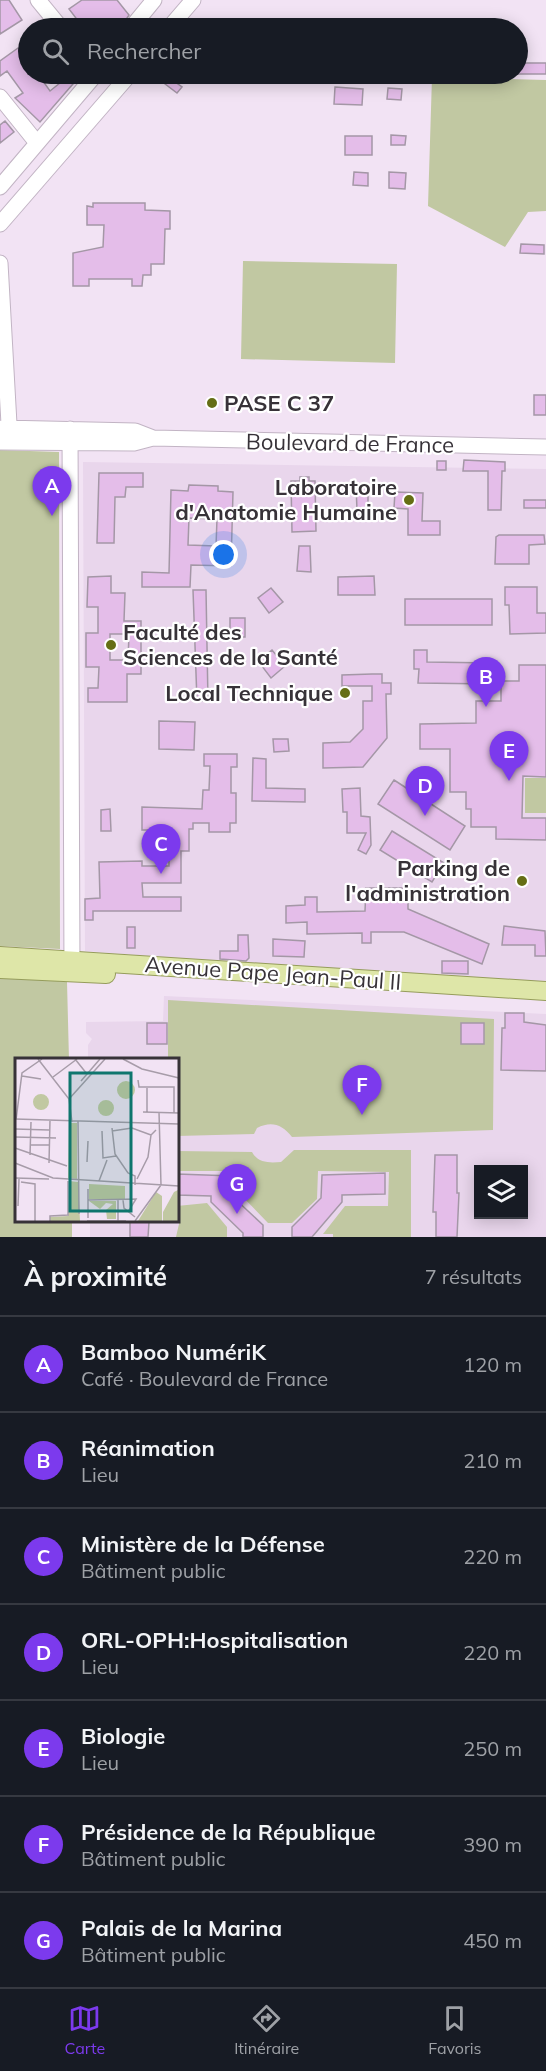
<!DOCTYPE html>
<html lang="fr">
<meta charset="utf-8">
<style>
:root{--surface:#171b24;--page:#242831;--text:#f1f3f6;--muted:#9ea1a6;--line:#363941;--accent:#7c3aed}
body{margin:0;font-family:Mulish,sans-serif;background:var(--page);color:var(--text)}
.controls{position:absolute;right:18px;bottom:18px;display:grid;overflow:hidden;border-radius:0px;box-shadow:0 3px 15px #0003}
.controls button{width:54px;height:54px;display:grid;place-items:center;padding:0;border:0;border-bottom:2px solid var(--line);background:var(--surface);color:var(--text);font:30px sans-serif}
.you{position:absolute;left:224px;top:555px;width:21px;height:21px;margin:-15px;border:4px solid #fff;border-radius:50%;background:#1a73e8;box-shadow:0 0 0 9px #1a73e833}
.badge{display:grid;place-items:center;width:39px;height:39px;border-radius:50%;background:var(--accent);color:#fff;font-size:20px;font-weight:700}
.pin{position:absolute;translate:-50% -50px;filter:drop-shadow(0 2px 3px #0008)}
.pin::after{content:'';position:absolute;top:32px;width:21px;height:18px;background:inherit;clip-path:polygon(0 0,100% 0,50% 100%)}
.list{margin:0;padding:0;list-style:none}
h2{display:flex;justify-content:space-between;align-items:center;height:78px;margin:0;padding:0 24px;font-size:26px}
h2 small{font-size:20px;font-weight:400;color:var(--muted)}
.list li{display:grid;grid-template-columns:39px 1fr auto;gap:18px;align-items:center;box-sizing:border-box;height:96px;padding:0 24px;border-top:2px solid var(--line)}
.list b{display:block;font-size:22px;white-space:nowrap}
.list p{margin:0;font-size:20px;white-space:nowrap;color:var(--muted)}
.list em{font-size:20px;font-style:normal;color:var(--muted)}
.icon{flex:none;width:33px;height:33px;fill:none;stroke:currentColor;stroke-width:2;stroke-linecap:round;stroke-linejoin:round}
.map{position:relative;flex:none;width:546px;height:1237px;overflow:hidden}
.search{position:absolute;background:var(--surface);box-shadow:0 3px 15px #0003;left:18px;right:18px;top:18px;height:66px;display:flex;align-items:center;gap:15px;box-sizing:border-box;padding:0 21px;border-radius:33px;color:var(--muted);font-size:22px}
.sheet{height:750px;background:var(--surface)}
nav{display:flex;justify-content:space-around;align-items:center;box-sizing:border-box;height:84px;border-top:2px solid var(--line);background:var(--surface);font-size:16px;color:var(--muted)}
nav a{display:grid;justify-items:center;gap:3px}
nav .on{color:var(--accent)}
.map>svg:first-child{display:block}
.built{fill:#e9d6ec;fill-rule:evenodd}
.green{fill:#c1c8a2}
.building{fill:#e4bde9;stroke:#a497a6;stroke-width:1.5;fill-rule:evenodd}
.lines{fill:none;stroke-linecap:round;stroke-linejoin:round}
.minor-casing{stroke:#c2b4c4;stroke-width:17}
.major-casing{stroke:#959c5b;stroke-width:20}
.minor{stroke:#fff;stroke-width:15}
.major{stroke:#dee6a8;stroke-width:18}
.poi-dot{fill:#656e15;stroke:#fff;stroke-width:2}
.labels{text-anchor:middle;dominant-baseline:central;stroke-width:4.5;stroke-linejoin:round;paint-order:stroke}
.poi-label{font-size:22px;font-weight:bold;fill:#373238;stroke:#fff;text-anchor:end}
.street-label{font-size:22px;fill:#373238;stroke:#fff}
.inset-road{fill:none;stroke:#a79ca9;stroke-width:1.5}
.view{fill:#0f766e;fill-opacity:0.15;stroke:#0f766e;stroke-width:3}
.inset-edge{fill:none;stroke:#373238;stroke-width:3}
</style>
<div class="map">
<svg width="546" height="1237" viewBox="0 0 546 1237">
<rect width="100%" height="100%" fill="#f2e3f4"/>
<path class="built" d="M83,462L546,469V981L450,979L85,951Z
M164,996L546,1014V1237H90V1221L177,1220V1060H88V1045L92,1039L86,1033V1022L163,1021ZM478,1170H524V1214H478Z"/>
<path class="green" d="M432,77L546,80V211L528,212L505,247L428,206Z
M243,261L397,264L395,363L241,359Z
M0,450L59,452L60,949L0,946Z
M525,778H546V813H525Z
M0,975L67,982L69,1060H16V1220L72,1221V1237H0Z
M168,1000L494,1019L493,1130L292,1137C282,1124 271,1121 257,1128L254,1134L177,1136V1060H168Z
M294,1150H411V1237H333V1234H323L345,1206H388L389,1172L318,1171L317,1199L292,1223H268L239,1193V1171H177V1151L252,1152C258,1163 269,1163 281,1162Z
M207,1203L227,1227V1237H176L179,1224L177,1206Z"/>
<path class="building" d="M0,0H9L22,20L0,34Z
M82,0H117L129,15L122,26L114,19L101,28H70L79,22L69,9Z
M18,48L28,66V74H38L50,91L71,74L79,77L40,122L15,98L23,93L7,71L0,76V61Z
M518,63H546V74H518Z
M152,74H164L182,87L177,93Z
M335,87L363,89L362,105L334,104Z
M388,88L402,89L401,100L387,99Z
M5,121L14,132L0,143V125Z
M391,135L406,136L405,145H391Z
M345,136H372V155H345Z
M354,172L368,173V186L353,185Z
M389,172L406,173L405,189L389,188Z
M93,203H145V210L170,211V229H165L164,264H151V275H143L142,286H132V279H89V286H73V253L103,247L104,225H87V206L93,207Z
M521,244L544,245V254L520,253Z
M534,395H546V415H534Z
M464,460L505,462V471H502L501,510H488V471H463Z
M437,461H446V470H437Z
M99,473H143V487H126L125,497H115L114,543H97Z
M300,477H309V481H315L316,531L292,532L291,481H300Z
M189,485L218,486V491L233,492L231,566L191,565L190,587H142V572L169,573L171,490L188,491ZM189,518L217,519L216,546L188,545Z
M356,485H368V509L357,510Z
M395,492L423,493L422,521H440V535H408V509L394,508Z
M524,500H546V508H524Z
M499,535H544L545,544L529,545V564H495L496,537Z
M299,546H310L311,572L297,571Z
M111,576V593H125L124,621H141V674H127V702H88V688H98L99,667H86V633H98V607H87L88,577ZM110,634H129L128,660H110Z
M374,576L375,595H338V577Z
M505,587H537V613H546V633L510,634L509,605H505Z
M271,588L283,602L269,613L258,598Z
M193,590H206L208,701H197Z
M405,599H492V625H405Z
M230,618H245V637H230Z
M272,650L285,666L271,678L258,661Z
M414,650H427V662L493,663V684L418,683L419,669H414Z
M519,665H546V777L523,776L522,818H546V840L496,839V827H471V809H466V792H450V749H420V724L476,723V701H501V681H519Z
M372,674H382V683H391V694H386L387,738L363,767L323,768V743L350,742L363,729V701H372V686H342V675Z
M159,721L195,722L194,750L159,749Z
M273,739H288L289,751L274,752Z
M204,754H237V767H231V793H236V823H230V832H209V823H193V829H189V851H181V883H142L143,897H181V911H93V920H85V899L100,898L99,862L142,861V866H169V830H142V807L202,809L203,790H209L210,766H204Z
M253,758L266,759V788L305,789V802L252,801Z
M394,780L465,826L450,850L378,804Z
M360,788L361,816L370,817L371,845L366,854L358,850L366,833H347V812H343L342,789Z
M110,809L111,831H101V810Z
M392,831L444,863L432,882L380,850Z
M366,888H408V909L489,944L482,964L404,932H371V943H362V933L307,934V922L286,923V906L305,905V897H317V912L365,911Z
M504,926L545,931L546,956H535V945H502Z
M127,927H135V948H127Z
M238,935H248L249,958L246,961L220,959V951H238Z
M273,939L305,941L304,957L273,956Z
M442,961H468V974L442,973Z
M505,1013H524V1022L546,1025V1071L501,1070L502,1028H505Z
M147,1023H167V1044H147Z
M461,1023H484V1044H461Z
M435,1155H457V1193H459L457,1237H436V1212H433Z
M385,1173V1194L342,1195V1202L312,1237H292V1227L321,1198L322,1175Z
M177,1174L233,1176V1197L263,1225V1237H243V1233L211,1202V1196L177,1195Z
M130,1221L149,1222L148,1237H130Z"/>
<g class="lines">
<defs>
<path id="minor" d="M38,0L61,28
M131,28L154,0
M169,28L193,0
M0,97L37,143
M0,187L96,74
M0,224L130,74
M0,263L10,442
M2,428L135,431L153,438
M70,429L72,972
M0,442L134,443L153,438L546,447"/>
<path id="major" d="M0,956L546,991
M0,969L106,974"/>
</defs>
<use href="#minor" class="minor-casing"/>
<use href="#major" class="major-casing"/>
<use href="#minor" class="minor"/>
<use href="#major" class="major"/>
</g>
<g class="poi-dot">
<circle cx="212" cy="403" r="6"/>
<circle cx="409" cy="500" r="6"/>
<circle cx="111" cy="645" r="6"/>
<circle cx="345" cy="693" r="6"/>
<circle cx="522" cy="881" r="6"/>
</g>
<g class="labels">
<g class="poi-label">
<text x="224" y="403" text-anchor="start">PASE C 37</text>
<text x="397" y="487">Laboratoire<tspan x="397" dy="25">d'Anatomie Humaine</tspan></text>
<text x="123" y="632" text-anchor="start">Faculté des<tspan x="123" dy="25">Sciences de la Santé</tspan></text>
<text x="333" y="693">Local Technique</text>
<text x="510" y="868">Parking de<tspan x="510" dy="25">l'administration</tspan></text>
</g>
<g class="street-label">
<text transform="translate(350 443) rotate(1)">Boulevard de France</text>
<text transform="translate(273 973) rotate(4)">Avenue Pape Jean-Paul II</text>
</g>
</g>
<g transform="translate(15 1058)">
<rect width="164" height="164" fill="#f2e3f4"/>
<path d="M102 32a9 9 0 1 1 18 0a9 9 0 1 1-18 0ZM18 44a8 8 0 1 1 16 0a8 8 0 1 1-16 0ZM83 50a8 8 0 1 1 16 0a8 8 0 1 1-16 0ZM54,65H62V121L53,120ZM54,123L63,124L65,163H35V159L53,158ZM74,126L110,128V141H74ZM163,132V163H148V154L159,134ZM141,134L147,138V163H123ZM74,143H101V161H92L91,152L98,146L91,145L85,151Z" fill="#c1c8a2"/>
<path class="inset-road" d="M23,1L54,41L57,64M60,1L72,16M108,1L127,11L164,20M7,18L26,21M38,19L62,1M123,22L124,29H159V55M66,23L85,1M132,30V54M54,41L90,1M128,54L164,55M0,61L164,66M1,62L7,15L27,1M63,63L64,156M97,70L100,96L113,115L120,118V127M0,71L34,72M87,73L88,100L101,98M97,73L117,70L136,77M0,79L41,80M15,87H34M0,90L52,108M15,97L16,64M72,104L73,83M0,105L38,120L164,128M34,105L35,62M0,120L34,121M122,121L133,99L136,77L141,72M84,123L92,102M6,124L20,126V163M73,131V160M73,142L121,141L113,154M103,142V163M108,142L109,150L120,159M3,148L4,121M35,163V158L53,157V123M72,163H111M120,163L146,127L144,54"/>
<path class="view" d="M55,15H116V153H55Z"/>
<rect width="164" height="164" class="inset-edge"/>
</g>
</svg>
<div class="controls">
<button><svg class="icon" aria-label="layers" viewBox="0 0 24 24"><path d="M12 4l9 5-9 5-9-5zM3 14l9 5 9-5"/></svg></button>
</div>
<div class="you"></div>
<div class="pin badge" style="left:52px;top:516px">A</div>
<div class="pin badge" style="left:486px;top:707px">B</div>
<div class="pin badge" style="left:161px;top:874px">C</div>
<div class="pin badge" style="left:425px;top:816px">D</div>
<div class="pin badge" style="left:509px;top:781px">E</div>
<div class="pin badge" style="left:362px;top:1115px">F</div>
<div class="pin badge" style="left:237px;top:1214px">G</div>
<div class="search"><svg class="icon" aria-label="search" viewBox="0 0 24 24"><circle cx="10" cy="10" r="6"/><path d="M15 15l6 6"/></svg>Rechercher</div>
</div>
<section class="sheet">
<h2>À proximité<small>7 résultats</small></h2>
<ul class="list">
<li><span class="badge">A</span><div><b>Bamboo NumériK</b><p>Café · Boulevard de France</p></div><em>120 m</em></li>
<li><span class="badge">B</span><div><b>Réanimation</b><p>Lieu</p></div><em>210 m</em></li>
<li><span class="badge">C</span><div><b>Ministère de la Défense</b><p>Bâtiment public</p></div><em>220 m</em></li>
<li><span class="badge">D</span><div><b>ORL-OPH:Hospitalisation</b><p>Lieu</p></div><em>220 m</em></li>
<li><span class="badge">E</span><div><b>Biologie</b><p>Lieu</p></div><em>250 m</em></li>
<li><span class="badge">F</span><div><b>Présidence de la République</b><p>Bâtiment public</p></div><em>390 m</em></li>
<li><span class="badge">G</span><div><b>Palais de la Marina</b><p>Bâtiment public</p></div><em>450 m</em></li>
</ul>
</section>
<nav>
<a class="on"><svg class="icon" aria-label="map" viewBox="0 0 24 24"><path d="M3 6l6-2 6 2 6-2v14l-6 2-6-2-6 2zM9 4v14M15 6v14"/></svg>Carte</a>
<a><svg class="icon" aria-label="directions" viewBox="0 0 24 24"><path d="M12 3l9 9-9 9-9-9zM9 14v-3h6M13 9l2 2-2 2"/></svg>Itinéraire</a>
<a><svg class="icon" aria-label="saved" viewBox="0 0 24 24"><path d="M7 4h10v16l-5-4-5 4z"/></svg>Favoris</a>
</nav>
